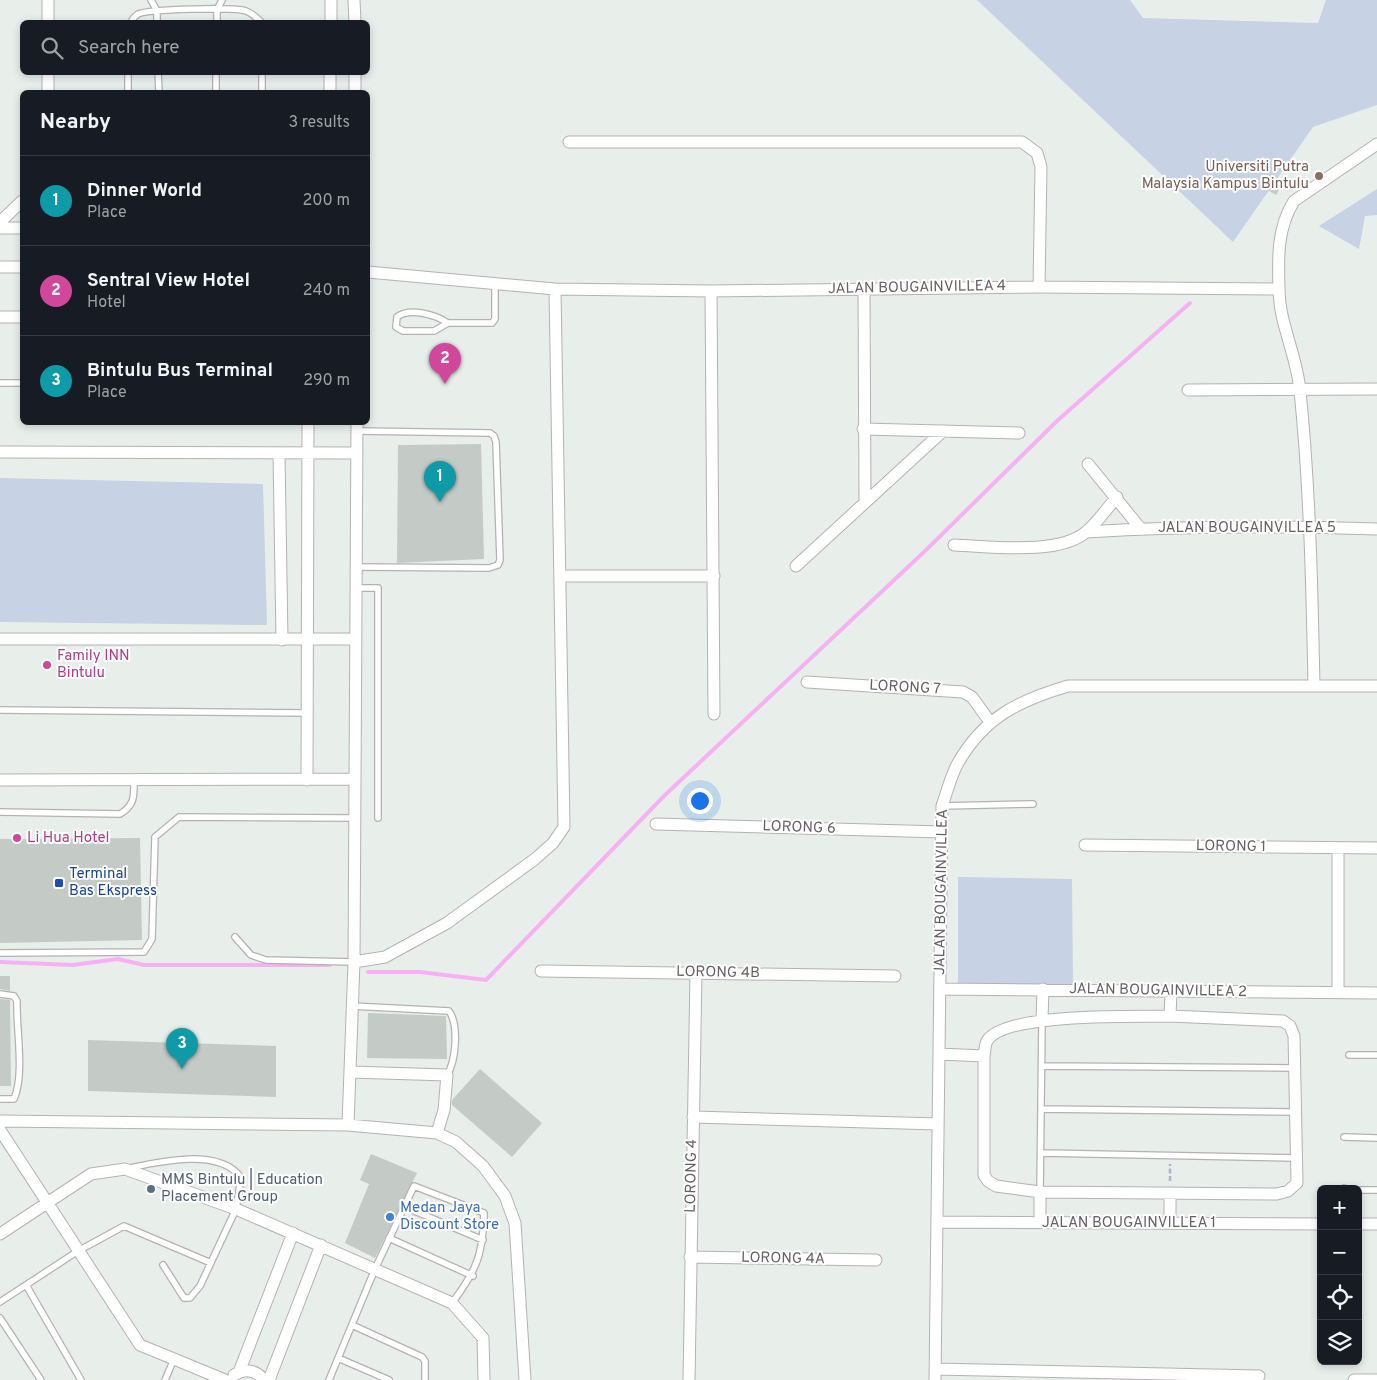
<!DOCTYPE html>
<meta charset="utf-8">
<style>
:root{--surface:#171b24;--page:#20242c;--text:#f1f3f6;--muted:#9ea1a6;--line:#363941;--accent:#7c3aed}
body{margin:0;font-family:Overpass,sans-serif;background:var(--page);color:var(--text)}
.controls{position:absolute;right:15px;bottom:15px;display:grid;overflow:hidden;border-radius:8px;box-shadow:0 2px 8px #0003}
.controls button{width:45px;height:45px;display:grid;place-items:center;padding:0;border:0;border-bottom:1px solid var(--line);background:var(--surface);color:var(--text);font:25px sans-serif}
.you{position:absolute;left:699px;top:800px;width:18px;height:18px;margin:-12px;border:4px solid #fff;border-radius:50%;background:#1a73e8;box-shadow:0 0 0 8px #1a73e833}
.badge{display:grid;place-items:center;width:32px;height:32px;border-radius:50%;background:var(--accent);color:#fff;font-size:16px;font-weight:700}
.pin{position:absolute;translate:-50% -41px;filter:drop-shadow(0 1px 2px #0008)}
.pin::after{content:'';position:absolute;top:26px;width:18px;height:15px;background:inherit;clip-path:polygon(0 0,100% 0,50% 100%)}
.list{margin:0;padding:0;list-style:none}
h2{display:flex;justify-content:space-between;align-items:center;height:65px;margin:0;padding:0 20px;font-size:21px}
h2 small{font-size:16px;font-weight:400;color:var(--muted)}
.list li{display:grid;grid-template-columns:32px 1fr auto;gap:15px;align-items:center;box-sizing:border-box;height:90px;padding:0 20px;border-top:1px solid var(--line)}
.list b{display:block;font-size:19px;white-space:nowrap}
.list p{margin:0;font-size:16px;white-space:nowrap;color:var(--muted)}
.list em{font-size:16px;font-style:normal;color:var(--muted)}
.icon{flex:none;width:28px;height:28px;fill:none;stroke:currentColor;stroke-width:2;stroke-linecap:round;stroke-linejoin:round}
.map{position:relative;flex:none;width:1377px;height:1380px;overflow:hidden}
.search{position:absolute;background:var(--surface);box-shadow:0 2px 8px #0003;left:20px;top:20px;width:350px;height:55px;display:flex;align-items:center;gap:12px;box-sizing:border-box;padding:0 18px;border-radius:8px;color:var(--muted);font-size:19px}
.panel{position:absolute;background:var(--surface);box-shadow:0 2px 8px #0003;left:20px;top:90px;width:350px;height:335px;border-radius:8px}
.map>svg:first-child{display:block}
.green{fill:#c7d2e4}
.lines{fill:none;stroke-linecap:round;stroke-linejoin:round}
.stream{stroke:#f7b0f4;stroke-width:4}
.building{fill:#c4cbc7}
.lane-casing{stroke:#b6b0b4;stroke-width:8}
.street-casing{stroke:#b6b0b4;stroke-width:13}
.path{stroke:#abb1d5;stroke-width:2.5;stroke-dasharray:5 2.5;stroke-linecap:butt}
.lane{stroke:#fff;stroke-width:5.5}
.street{stroke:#fff;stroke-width:11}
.education-dot{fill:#8d6e63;stroke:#fff;stroke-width:2}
.hotel-dot{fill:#d1479c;stroke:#fff;stroke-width:2}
.transit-dot{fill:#1a4fb4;stroke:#fff;stroke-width:2}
.service-dot{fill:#5c6f8a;stroke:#fff;stroke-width:2}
.shop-dot{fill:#3f7fe0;stroke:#fff;stroke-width:2}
.labels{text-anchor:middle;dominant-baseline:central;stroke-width:4;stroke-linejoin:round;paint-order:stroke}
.education-label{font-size:15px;fill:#785e54;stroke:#fff;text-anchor:end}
.street-label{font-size:15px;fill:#665f65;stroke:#fff}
.hotel-label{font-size:15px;fill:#b23c85;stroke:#fff;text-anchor:start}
.transit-label{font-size:15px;fill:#164399;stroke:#fff;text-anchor:start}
.service-label{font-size:15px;fill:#4e5e75;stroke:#fff;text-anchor:start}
.shop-label{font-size:15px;fill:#366cbe;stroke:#fff;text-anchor:start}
</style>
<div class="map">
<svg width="1377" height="1380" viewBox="0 0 1377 1380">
<rect width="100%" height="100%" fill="#e8efeb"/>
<path class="green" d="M977,0H1130L1143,18L1318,23L1326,0H1377V105L1313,127L1233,242Z
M1377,189V215L1365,216L1359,249L1319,226Z
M0,478L263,484L267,625L0,622Z
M958,877L1072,879L1073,985L958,984Z"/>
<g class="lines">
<path class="stream" d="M0,962L73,965L118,959L144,965H330
M368,972H420L486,980L665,795L924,552L1057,421L1190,303"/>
</g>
<path class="building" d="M1273,178L1282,184L1276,195L1266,189Z
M481,444L484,559L397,563L398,445Z
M140,838L142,940L0,943V839Z
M0,976H10V991L0,989Z
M0,999L10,1000L11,1086H0Z
M368,1013L446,1016L447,1059L367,1058Z
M88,1040L276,1046V1097L88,1091Z
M480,1069L542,1123L512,1157L452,1105V1100Z
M371,1154L417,1173L375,1258L345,1243L369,1184L360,1180Z"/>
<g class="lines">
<defs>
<path id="lane" d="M151,0L157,11V22
M131,22C132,20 135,16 138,14C149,9 234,7 246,11C252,13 257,18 261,22
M217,22V10L222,0
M158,72L159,92
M128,92V72
M216,92V72
M262,92V72
M448,323C436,315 410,307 397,317L396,327L403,331H434L448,323H492L495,319V283
M0,383H22
M356,567L489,568L498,565L500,560L496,442L494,436L490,433L357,431
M356,588H378V818
M0,710L307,713
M942,806L1033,804
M0,812L120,814C135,805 134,796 134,780
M235,937L251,955L266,960L354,962
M0,953L144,952L152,939L155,837L179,817L355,818
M0,994L14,996L17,1001C16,1029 25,1074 14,1099H0
M352,1006L449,1011C459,1025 456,1061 447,1075
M1349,1055H1377
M1042,1066L1294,1068
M1041,1109L1295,1112
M1344,1137L1377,1138
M1041,1153L1296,1158
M130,1168C161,1161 221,1148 241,1178L236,1209L200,1286L190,1298H184L163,1265
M1344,1188L1347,1189
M1358,1190H1377
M1040,1192L1042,1021
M405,1207L483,1240
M389,1238L473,1276
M26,1285L81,1380
M0,1302L78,1251L124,1226L211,1263
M0,1318L41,1380
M352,1325L422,1357L425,1361V1380
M338,1358L389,1380
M165,1380L174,1359
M329,1380L375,1269L414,1186L484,1213C483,1254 477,1270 452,1303"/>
<path id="street" d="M354,0L355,22
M48,22V0
M331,22V0
M355,72V92
M48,92V72
M330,92V72
M569,142H1022L1037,153L1041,167L1039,287
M0,222L22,201
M0,228H22
M0,267H22
M368,272L555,289L711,291L1039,287L1279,289
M864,289L865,501
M711,291L714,714
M0,317H22
M1188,390L1377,389
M863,429L1019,433
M0,452L357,453
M279,453L282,640
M1088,464L1141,529
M1086,532C1183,526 1280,526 1377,529
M954,545C989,546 1058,556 1086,532C1098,522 1107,508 1117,497
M796,566L943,431
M560,576H714
M0,639H355
M807,682L963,692L972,697L990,722
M1314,686C1312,588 1310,489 1300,391C1297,355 1279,324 1279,288C1278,258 1277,228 1294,201L1377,144
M0,780L355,779
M307,780L308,422
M656,824L942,832
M1085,845L1377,848
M354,962L385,957L447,923L535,859L553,843L564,827L555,289
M541,971L895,976
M940,989L1377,993
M1338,992V848
M1170,1016L1283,1021L1290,1026L1294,1036L1297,1183L1288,1191L1277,1194L1040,1192L996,1186L988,1181L984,1175V1056C985,1051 985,1044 987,1041C1004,1012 1137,1017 1170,1016Z
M1170,1016L1171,992
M1042,1019L1043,989
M939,1054L984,1056
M350,1072L447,1075L444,1110L437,1133
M693,1117L938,1124
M0,1121L348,1125L437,1133L456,1142L483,1166L505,1196L515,1223L525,1380
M348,1125L354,962L357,422
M0,1130L140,1345L225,1380
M937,1222L1321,1224
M1040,1222V1192
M1170,1223V1193
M1358,1224H1377
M0,1234L91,1174L125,1169L236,1209L452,1303L483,1338L484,1380
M690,1257L876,1260
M935,1369L1259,1376
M239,1372L293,1233
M234,1375C245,1368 256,1370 264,1380
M269,1380L321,1245
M689,1380L696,972
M935,1380L942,806C947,792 951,775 958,763C984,717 1020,700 1068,686H1377
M1354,1380H1377"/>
</defs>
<use href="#lane" class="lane-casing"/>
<use href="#street" class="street-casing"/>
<path class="path" d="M1170,1181V1164"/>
<use href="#lane" class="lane"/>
<use href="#street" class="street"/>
</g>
<circle class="education-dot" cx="1319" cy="176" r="5"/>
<g class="hotel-dot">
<circle cx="47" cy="665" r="5"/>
<circle cx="17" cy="838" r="5"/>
</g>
<rect class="transit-dot" x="54" y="878" width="10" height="10" rx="2.5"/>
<circle class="service-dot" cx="151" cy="1189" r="5"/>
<circle class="shop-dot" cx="390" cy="1217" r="5"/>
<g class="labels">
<g class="education-label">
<text x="1309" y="167">Universiti Putra<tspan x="1309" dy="17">Malaysia Kampus Bintulu</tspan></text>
</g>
<g class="street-label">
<text transform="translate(917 288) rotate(-1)">JALAN BOUGAINVILLEA 4</text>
<text x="1247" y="528">JALAN BOUGAINVILLEA 5</text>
<text transform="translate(905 688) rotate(3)">LORONG 7</text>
<text transform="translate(799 828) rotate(2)">LORONG 6</text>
<text transform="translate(1231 847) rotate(1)">LORONG 1</text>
<text transform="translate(942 892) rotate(-89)">JALAN BOUGAINVILLEA</text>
<text transform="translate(718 973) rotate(1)">LORONG 4B</text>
<text transform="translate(1158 991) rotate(1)">JALAN BOUGAINVILLEA 2</text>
<text transform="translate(692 1176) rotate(-89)">LORONG 4</text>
<text x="1129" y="1223">JALAN BOUGAINVILLEA 1</text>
<text transform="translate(783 1259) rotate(1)">LORONG 4A</text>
</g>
<g class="hotel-label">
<text x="57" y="656">Family INN<tspan x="57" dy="17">Bintulu</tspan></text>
<text x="27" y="838">Li Hua Hotel</text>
</g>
<g class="transit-label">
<text x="69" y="874">Terminal<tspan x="69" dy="17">Bas Ekspress</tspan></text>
</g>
<g class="service-label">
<text x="161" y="1180">MMS Bintulu | Education<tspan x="161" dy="17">Placement Group</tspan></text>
</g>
<g class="shop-label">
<text x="400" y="1208">Medan Jaya<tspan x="400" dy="17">Discount Store</tspan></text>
</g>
</g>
</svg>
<div class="controls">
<button>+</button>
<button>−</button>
<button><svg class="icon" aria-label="locate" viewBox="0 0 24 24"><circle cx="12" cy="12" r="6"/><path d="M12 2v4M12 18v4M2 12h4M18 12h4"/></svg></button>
<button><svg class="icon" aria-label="layers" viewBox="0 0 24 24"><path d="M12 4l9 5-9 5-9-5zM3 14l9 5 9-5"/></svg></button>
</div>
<div class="you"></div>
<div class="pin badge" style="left:440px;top:502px;background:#0f9aa8">1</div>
<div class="pin badge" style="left:445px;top:384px;background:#d1479c">2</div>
<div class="pin badge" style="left:182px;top:1069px;background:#0f9aa8">3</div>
<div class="search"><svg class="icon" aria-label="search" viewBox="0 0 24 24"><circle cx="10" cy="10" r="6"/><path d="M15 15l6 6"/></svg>Search here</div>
<section class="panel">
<h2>Nearby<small>3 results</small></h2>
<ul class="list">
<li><span class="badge" style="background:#0f9aa8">1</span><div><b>Dinner World</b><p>Place</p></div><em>200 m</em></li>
<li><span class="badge" style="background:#d1479c">2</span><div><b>Sentral View Hotel</b><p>Hotel</p></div><em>240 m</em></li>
<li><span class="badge" style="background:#0f9aa8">3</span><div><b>Bintulu Bus Terminal</b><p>Place</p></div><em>290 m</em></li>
</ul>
</section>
</div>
